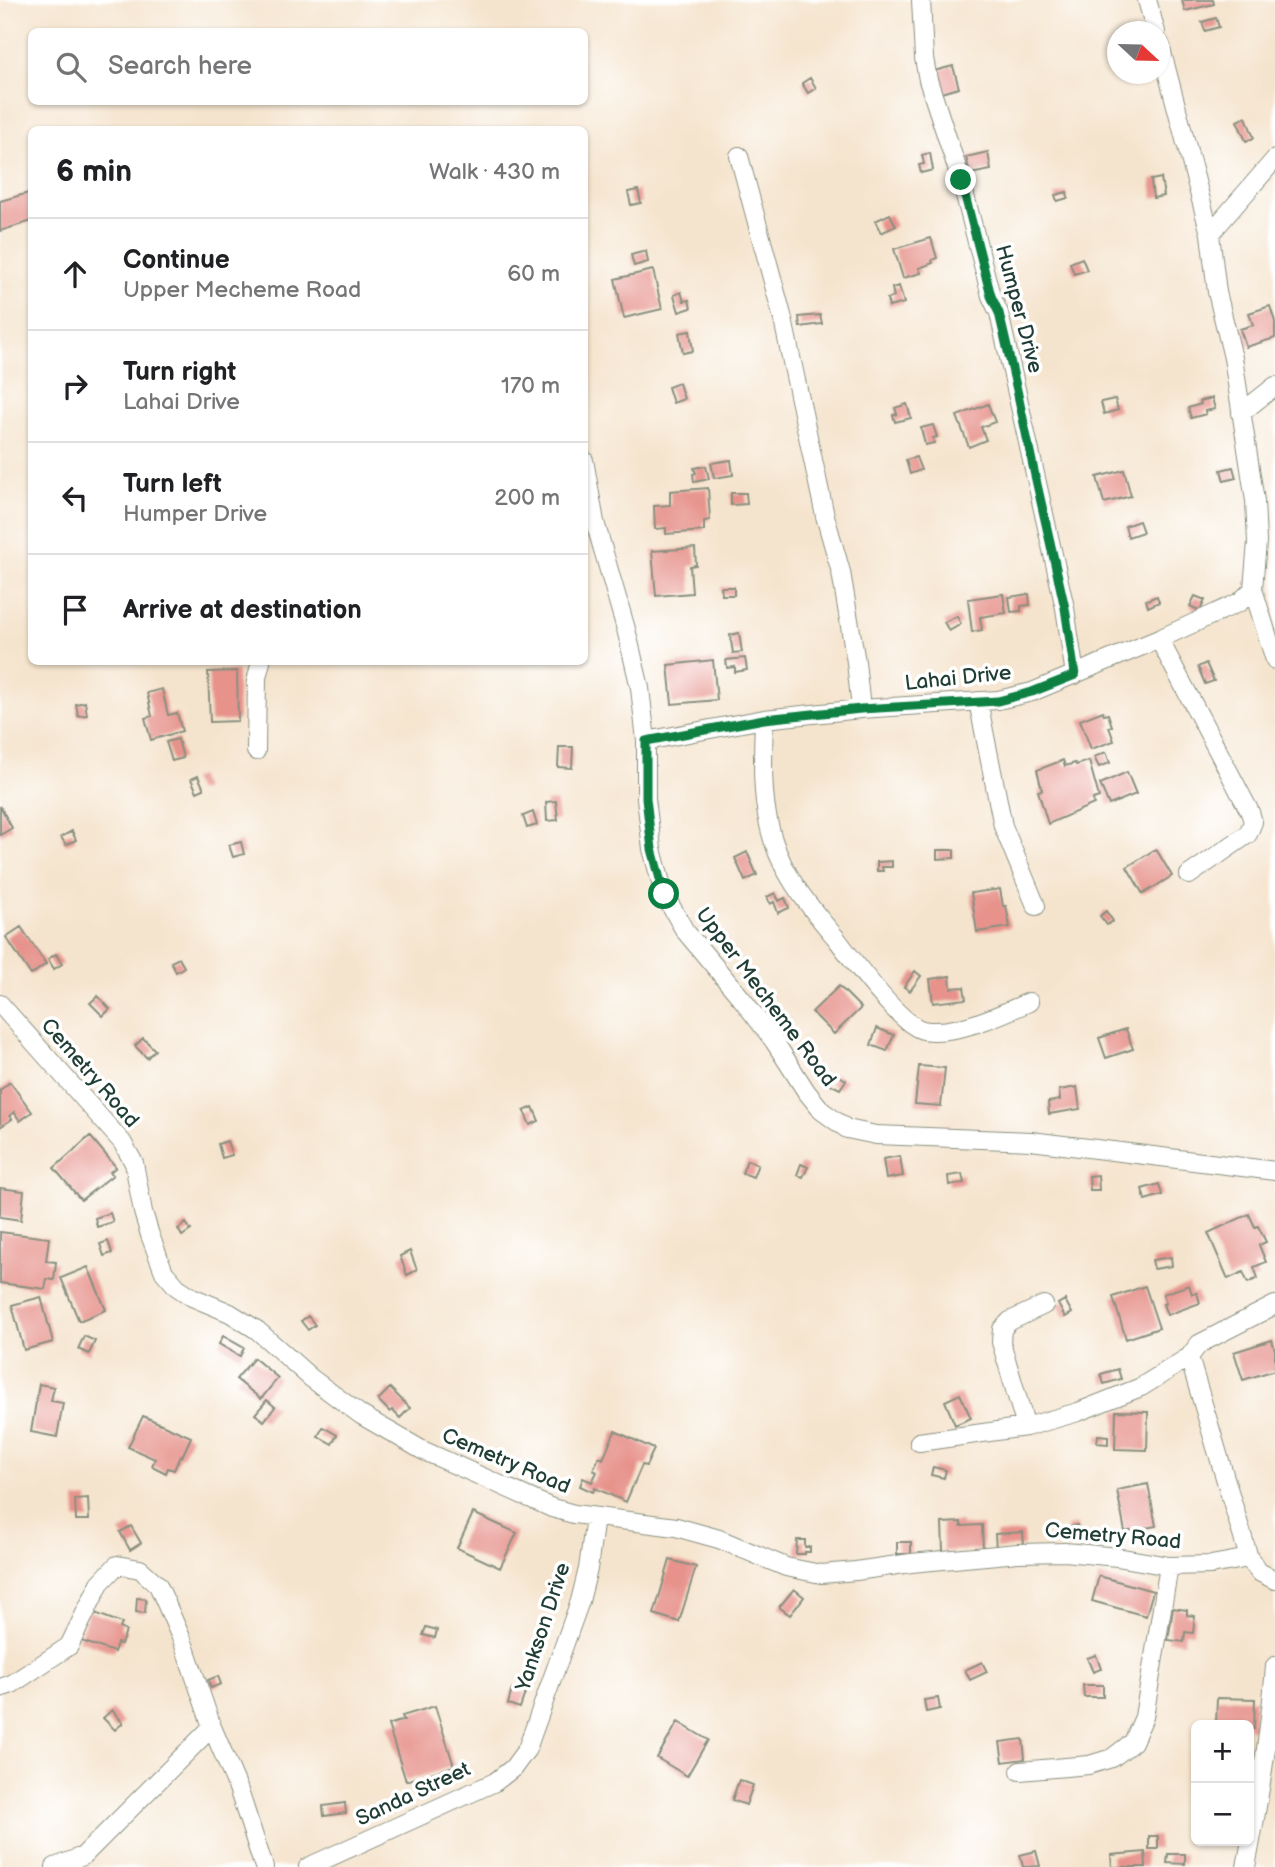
<!DOCTYPE html>
<meta charset="utf-8">
<style>
:root{--surface:#fff;--page:#f2f2f2;--text:#202124;--muted:#757577;--line:#e0e0e0}
body{margin:0;font-family:"Balsamiq Sans",sans-serif;background:var(--page);color:var(--text)}
.controls{position:absolute;right:21px;bottom:21px;display:grid;overflow:hidden;border-radius:10px;box-shadow:0 2px 5px #0004}
.controls button{width:63px;height:63px;display:grid;place-items:center;padding:0;border:0;border-bottom:2px solid var(--line);background:var(--surface);color:var(--text);font:35px sans-serif}
.compass{position:absolute;left:1107px;top:21px;width:63px;height:63px;border-radius:50%;background:var(--surface);box-shadow:0 2px 5px #0004;rotate:112deg}
.stop{position:absolute;width:21px;height:21px;margin:-16px;border:5px solid #0b8043;border-radius:50%;background:#fff}
.stop.end{background:#0b8043;border-color:#fff;box-shadow:0 2px 7px #0008}
.list{margin:0;padding:0;list-style:none}
h2{display:flex;justify-content:space-between;align-items:center;height:91px;margin:0;padding:0 28px;font-size:30px}
h2 small{font-size:23px;font-weight:400;color:var(--muted)}
.list li{display:grid;grid-template-columns:46px 1fr auto;gap:21px;align-items:center;box-sizing:border-box;height:112px;padding:0 28px;border-top:2px solid var(--line)}
.list b{display:block;font-size:26px;white-space:nowrap}
.list p{margin:0;font-size:23px;white-space:nowrap;color:var(--muted)}
.list em{font-size:23px;font-style:normal;color:var(--muted)}
.icon{flex:none;width:38px;height:38px;fill:none;stroke:currentColor;stroke-width:2;stroke-linecap:round;stroke-linejoin:round}
.map{position:relative;flex:none;width:1275px;height:1867px;overflow:hidden}
.search{position:absolute;background:var(--surface);box-shadow:0 2px 5px #0004;left:28px;top:28px;width:560px;height:77px;display:flex;align-items:center;gap:18px;box-sizing:border-box;padding:0 24px;border-radius:10px;color:var(--muted);font-size:26px}
.panel{position:absolute;background:var(--surface);box-shadow:0 2px 5px #0004;left:28px;top:126px;width:560px;height:539px;border-radius:10px}
.map>svg:first-child{display:block}
.building{fill:#e7938c}
.lines{fill:none;stroke-linecap:round;stroke-linejoin:round}
.minor-casing{stroke:#8a9080;stroke-width:20}
.minor{stroke:#fff;stroke-width:18}
.route{stroke:#0b8043;stroke-width:9}
.labels{text-anchor:middle;dominant-baseline:central;stroke-width:7;stroke-linejoin:round;paint-order:stroke}
.street-label{font-size:21px;fill:#1f3d34;stroke:#fff}
</style>
<div class="map">
<svg width="1275" height="1867" viewBox="0 0 1275 1867">
<rect width="100%" height="100%" fill="#fff"/>
<filter id="ink" filterUnits="userSpaceOnUse"><feTurbulence type="fractalNoise" baseFrequency=".0143" numOctaves="2"/><feDisplacementMap in="SourceGraphic" scale="14" xChannelSelector="R" yChannelSelector="G"/><feConvolveMatrix kernelMatrix="1 2 1 2 8 2 1 2 1" color-interpolation-filters="sRGB"/></filter>
<filter id="wash" filterUnits="userSpaceOnUse"><feTurbulence type="fractalNoise" baseFrequency=".00686" numOctaves="4" result="noise"/><feDisplacementMap in="SourceGraphic" scale="28" xChannelSelector="R" yChannelSelector="G"/><feGaussianBlur stdDeviation="1.57" result="paint"/><feColorMatrix in="noise" values="0 0 0 0 0 0 0 0 0 0 0 0 0 0 0 0 0 1.4 0 .05"/><feComposite in="paint" operator="in"/></filter>
<g filter="url(#wash)">
<rect width="100%" height="100%" fill="#f5e4cd"/>
<g id="blocks">
<path class="building" d="M1182,0H1213L1214,4L1185,11Z
M1216,18L1219,27L1205,31L1202,22Z
M953,66L959,88L941,93L934,71Z
M810,78L816,88L808,93L802,83Z
M1246,117L1254,138L1246,141L1237,121Z
M988,152L991,170L970,174L966,157Z
M930,153L933,170L921,173L919,165L924,164L922,155Z
M1161,178L1164,196L1153,198L1151,180Z
M638,190L641,203L631,205L628,192Z
M32,192V221L0,231V201Z
M1067,192L1068,198L1057,201L1055,195Z
M890,214L896,226L881,233L875,221Z
M931,238L937,258L932,260L933,263L919,268L921,273L903,278L894,249Z
M646,251L648,262L634,266L631,255Z
M1082,258L1087,270L1074,274L1070,263Z
M653,270L662,309L624,318L615,279Z
M899,286L904,303L889,307L887,299L894,297L892,288Z
M681,292L684,301L689,300L691,308L679,312L674,295Z
M1270,306L1275,322V338L1246,347L1240,329L1253,325L1249,313Z
M820,315L822,324L800,327L799,317Z
M690,331L693,351L683,353L679,333Z
M679,383L684,399L673,403L668,387Z
M1212,398L1215,409L1205,411L1206,414L1191,418L1188,408L1201,404L1200,401Z
M1115,399L1118,410L1104,414L1101,402Z
M907,404L911,418L895,422L893,415L897,414L895,408Z
M988,404L995,422L981,427L986,440L969,447L957,416Z
M933,425L937,437L933,438L934,443L925,445L921,428Z
M916,457L921,470L910,474L906,460Z
M731,460L733,475L714,478L711,463Z
M706,466L709,479L694,482L693,474L696,473L694,468Z
M1233,467L1236,478L1224,481L1221,470Z
M1124,470L1131,496L1104,503L1097,477Z
M708,488L710,520L704,521V531L666,534V528L655,529L654,506L670,505V491Z
M731,493H746L747,504L731,505Z
M1139,521L1143,532L1128,537L1125,526Z
M695,548L696,565L690,566L692,593L656,596L652,551Z
M721,587H734V595H722Z
M1003,594L1006,613L980,617L982,630L972,632L968,599Z
M1029,594L1030,605L1021,606V611L1011,612L1009,597Z
M1157,596L1159,602L1148,607L1146,600Z
M1195,596L1205,600L1200,611L1190,606Z
M957,616L961,624L949,631L944,622Z
M739,633L742,652L733,653L730,635Z
M745,658L747,670L735,672V667L727,668L726,660Z
M713,660L717,700L672,704L668,665Z
M1206,663L1214,681L1205,684L1198,667Z
M237,671L238,721L210,722L208,672Z
M162,689L168,715L177,713L182,731L151,740L145,718L152,716L147,693Z
M85,702L87,715L78,716L76,704Z
M1103,711L1104,715L1108,714L1112,726L1109,727L1114,741L1091,749L1080,720Z
M178,739L183,758L172,761L166,742Z
M559,747H573L572,768L558,767Z
M1106,752L1110,763L1099,767L1094,757Z
M1063,760L1065,766L1075,763L1076,765L1089,761L1099,797L1093,799L1094,804L1048,824L1038,791L1042,790L1037,770Z
M1127,772L1136,794L1109,805L1100,784Z
M198,776L204,789L197,792L191,779Z
M556,801L558,820L547,821L546,802Z
M0,806L12,828L0,835Z
M533,812L537,825L527,828L523,816Z
M72,831L76,840L66,845L61,837Z
M241,842L244,854L233,857L229,845Z
M1156,849L1172,876L1143,894L1127,867Z
M937,850H954V858L937,859Z
M747,852L757,875L745,881L735,858Z
M892,861V867H882L883,871H877V862Z
M1000,889L1003,906H1006L1010,927L977,932L971,893Z
M775,893L779,901L785,898L789,908L778,913L774,902L770,904L767,897Z
M1106,911L1113,921L1107,925L1100,916Z
M21,927L46,964L31,975L6,937Z
M56,954L62,964L54,969L48,959Z
M179,958L184,967L176,972L171,962Z
M915,971L921,976L910,991L904,987Z
M950,976L951,988L964,987L966,999L933,1003L930,979Z
M839,986L861,1008L834,1034L812,1012Z
M98,996L110,1009L103,1016L90,1003Z
M877,1028L894,1035L887,1051L871,1045Z
M1126,1029L1133,1049L1106,1058L1099,1038Z
M143,1038L155,1050L147,1058L135,1046Z
M919,1066L945,1068L941,1106L915,1104Z
M836,1074L846,1080L840,1089L830,1084Z
M10,1082L32,1112L20,1121L14,1112L9,1116L12,1119L0,1127V1090Z
M1077,1087L1080,1109L1049,1114L1048,1102L1060,1100L1059,1090Z
M533,1107L539,1121L530,1125L524,1111Z
M90,1136L116,1167L110,1172L113,1175L81,1200L54,1168Z
M227,1141L232,1155L222,1158L218,1144Z
M900,1156L903,1176L886,1179L883,1159Z
M747,1160L758,1164L753,1177L742,1173Z
M801,1164L808,1167L803,1177L797,1175Z
M962,1174L964,1183L949,1185L948,1176Z
M1098,1175L1099,1190H1090L1089,1176Z
M1159,1184L1162,1195L1145,1200L1142,1189Z
M0,1188L24,1191L21,1220L0,1217Z
M110,1213L113,1222L97,1227L95,1218Z
M1249,1214L1255,1227L1258,1226L1266,1242L1259,1245L1266,1262L1254,1267L1258,1278L1248,1283L1243,1272L1228,1279L1208,1233Z
M186,1223L191,1230L182,1236L178,1229Z
M0,1232L49,1238L46,1261L56,1262L54,1280L47,1279L45,1289L0,1283Z
M108,1241L112,1253L104,1256L100,1244Z
M410,1251L417,1270L407,1275L400,1256Z
M1171,1257L1172,1266L1154,1269L1152,1260Z
M88,1267L106,1310L79,1321L61,1278Z
M1189,1285L1192,1294L1197,1293L1200,1303L1167,1315L1163,1304L1166,1303L1163,1294Z
M1145,1286L1159,1328L1126,1339L1113,1297Z
M41,1297L53,1342L24,1350L12,1305Z
M1065,1300L1072,1313L1065,1317L1058,1304Z
M308,1316L315,1325L308,1330L301,1321Z
M84,1336L95,1341L89,1354L78,1349Z
M223,1336L244,1348L240,1356L219,1344Z
M1272,1340L1275,1350V1370L1243,1380L1234,1352Z
M254,1358L278,1378L261,1399L236,1379Z
M1118,1369L1121,1379L1104,1384L1101,1374Z
M39,1384L54,1387L51,1401L63,1403L57,1437L31,1432Z
M390,1388L410,1408L400,1418L392,1410L390,1412L378,1400Z
M960,1394L971,1418L955,1425L945,1401Z
M267,1400L275,1407L264,1421L255,1414Z
M1116,1411L1148,1412L1147,1450L1115,1449Z
M143,1416L191,1437L182,1457L180,1456L174,1470L168,1468L166,1473L152,1466L155,1459L128,1447Z
M323,1427L337,1435L332,1444L318,1436Z
M615,1431L654,1449L646,1466L642,1465L626,1502L595,1488L593,1492L580,1486L583,1478L592,1482L597,1472L593,1470L599,1457L603,1459Z
M1098,1435L1108,1436V1444L1097,1443Z
M933,1467L946,1470L944,1478L931,1475Z
M1148,1484L1156,1526L1125,1532L1117,1490Z
M88,1498L89,1520H76L75,1499Z
M473,1513L517,1533L500,1568L457,1548Z
M961,1522V1526L982,1525L983,1550L943,1551L942,1523Z
M1077,1525L1079,1538L1069,1539L1067,1527Z
M131,1526L141,1543L130,1550L120,1532Z
M1023,1532L1024,1546L996,1549L995,1534Z
M797,1540H805V1547H810V1552H805V1554H796Z
M897,1542H911V1554H897Z
M670,1560L696,1567L679,1622L654,1614Z
M1099,1576L1153,1591L1146,1616L1092,1601Z
M794,1589L804,1597L790,1615L779,1607Z
M137,1598L146,1599L145,1613L136,1612Z
M1173,1608L1187,1610V1615L1195,1616L1193,1633L1185,1632L1184,1642L1168,1640Z
M89,1611L122,1623L120,1628L126,1631L121,1644L117,1643L114,1652L78,1640Z
M426,1627L437,1630L435,1638L423,1635Z
M1096,1655L1101,1669L1093,1672L1087,1658Z
M982,1662L987,1672L970,1680L965,1670Z
M218,1676L221,1684L211,1688L208,1680Z
M1083,1685H1103V1697H1084Z
M512,1689L525,1693L520,1708L508,1704Z
M938,1698L940,1709L926,1712L924,1700Z
M1217,1698L1255,1699L1254,1729H1249V1725H1216Z
M435,1706L454,1766L406,1781L388,1725L404,1720L402,1716Z
M112,1710L123,1723L115,1730L103,1718Z
M678,1722L708,1740L687,1776L657,1758Z
M1023,1739L1025,1759L1003,1762L1000,1742Z
M739,1780L753,1785L746,1805L732,1800Z
M345,1803L346,1813L324,1816L323,1806Z
M1149,1836H1158V1849H1149Z
M1036,1851L1040,1866L1023,1867L1020,1855Z
M1145,1852L1146,1867H1112L1111,1855Z
M1168,1854H1185V1864L1167,1863Z"/>
</g>
</g>
<g filter="url(#ink)">
<use href="#blocks" fill-opacity="0" stroke="#8a9080" stroke-width="2"/>
<g class="lines">
<defs>
<path id="minor" d="M921,0L924,58L928,80L961,180L991,296L999,313L1065,608L1075,675
M1147,0L1156,32
M1160,45L1210,234L1217,292L1233,358L1255,501L1257,542L1253,589L1275,660
M739,156L782,315L825,516L841,572L856,662L861,709
M1210,234L1275,159
M1241,413L1275,386
M584,460L595,522L626,629L640,688L646,741V798L652,849L664,894L685,931L742,999L774,1041L806,1091L822,1111L847,1129L876,1135L1031,1141L1275,1171
M1159,639L1250,812L1253,822L1248,834L1189,875
M978,701L1003,826L1036,906
M764,719C763,754 761,791 769,825C773,843 781,863 791,879C804,901 820,919 836,938C851,958 900,1025 923,1030C954,1036 1000,1015 1029,1002
M646,741L764,719L861,709L998,700L1032,692L1159,639L1240,602L1253,589
M256,751L257,677L261,662
M0,1004L122,1142L134,1163L143,1212L150,1235L164,1272L177,1287L192,1297L230,1313L257,1330L311,1378L361,1415L422,1450L552,1508L574,1514L676,1527L719,1539L786,1567L821,1574L856,1571L911,1563L1018,1553L1065,1552L1117,1557L1169,1566L1211,1565L1249,1558L1259,1572L1275,1580
M1189,1357L1249,1558
M1026,1427L1001,1342L1002,1329L1010,1321L1044,1305
M919,1442L1026,1427L1078,1412L1141,1387L1189,1357L1199,1344L1275,1305
M0,1688L12,1684L69,1646L100,1583L117,1565L140,1569L158,1585L183,1642L212,1727L238,1788L264,1867
M1020,1771L1089,1765L1112,1758L1133,1742L1144,1717L1169,1566
M55,1867L83,1856L212,1727
M308,1867L495,1782L513,1768L527,1749L580,1601L588,1569L595,1517
M1246,1867C1259,1800 1270,1734 1275,1666"/>
</defs>
<use href="#minor" class="minor-casing"/>
<use href="#minor" class="minor"/>
</g>
</g>
<g class="lines" filter="url(#ink)">
<path class="route" d="M664,894L652,849L646,798V741L764,719L861,709L998,701L1032,692L1075,675L1065,608L1034,471L1017,390L999,313L991,296L961,180"/>
</g>
<g class="labels">
<g class="street-label">
<text transform="translate(1019 309) rotate(75)">Humper Drive</text>
<text transform="translate(958 678) rotate(-6)">Lahai Drive</text>
<text transform="translate(766 997) rotate(53)">Upper Mecheme Road</text>
<text transform="translate(90 1073) rotate(49)">Cemetry Road</text>
<text transform="translate(506 1461) rotate(23)">Cemetry Road</text>
<text transform="translate(1113 1536) rotate(5)">Cemetry Road</text>
<text transform="translate(543 1627) rotate(-72)">Yankson Drive</text>
<text transform="translate(413 1794) rotate(-25)">Sanda Street</text>
</g>
</g>
</svg>
<div class="controls">
<button>+</button>
<button>−</button>
</div>
<svg class="compass" viewBox="-18 -18 36 36"><path d="M0-13l5 13h-10z" fill="#e53935"/><path d="M0 13l5-13h-10z" fill="#757577"/></svg>
<div class="stop" style="left:664px;top:894px"></div>
<div class="stop end" style="left:961px;top:180px"></div>
<div class="search"><svg class="icon" aria-label="search" viewBox="0 0 24 24"><circle cx="10" cy="10" r="6"/><path d="M15 15l6 6"/></svg>Search here</div>
<section class="panel">
<h2>6 min<small>Walk · 430 m</small></h2>
<ul class="list">
<li><svg class="icon" aria-label="ahead" viewBox="0 0 24 24"><path d="M12 20V5M6 11l6-6 6 6"/></svg><div><b>Continue</b><p>Upper Mecheme Road</p></div><em>60 m</em></li>
<li><svg class="icon" aria-label="right" viewBox="0 0 24 24"><path d="M7 20v-9h11M14 6l5 5-5 5"/></svg><div><b>Turn right</b><p>Lahai Drive</p></div><em>170 m</em></li>
<li><svg class="icon" aria-label="left" viewBox="0 0 24 24"><path d="M17 20v-9H6M10 6l-5 5 5 5"/></svg><div><b>Turn left</b><p>Humper Drive</p></div><em>200 m</em></li>
<li><svg class="icon" aria-label="arrive" viewBox="0 0 24 24"><path d="M6 21V4h12l-3 4 3 4H6"/></svg><div><b>Arrive at destination</b></div></li>
</ul>
</section>
</div>
